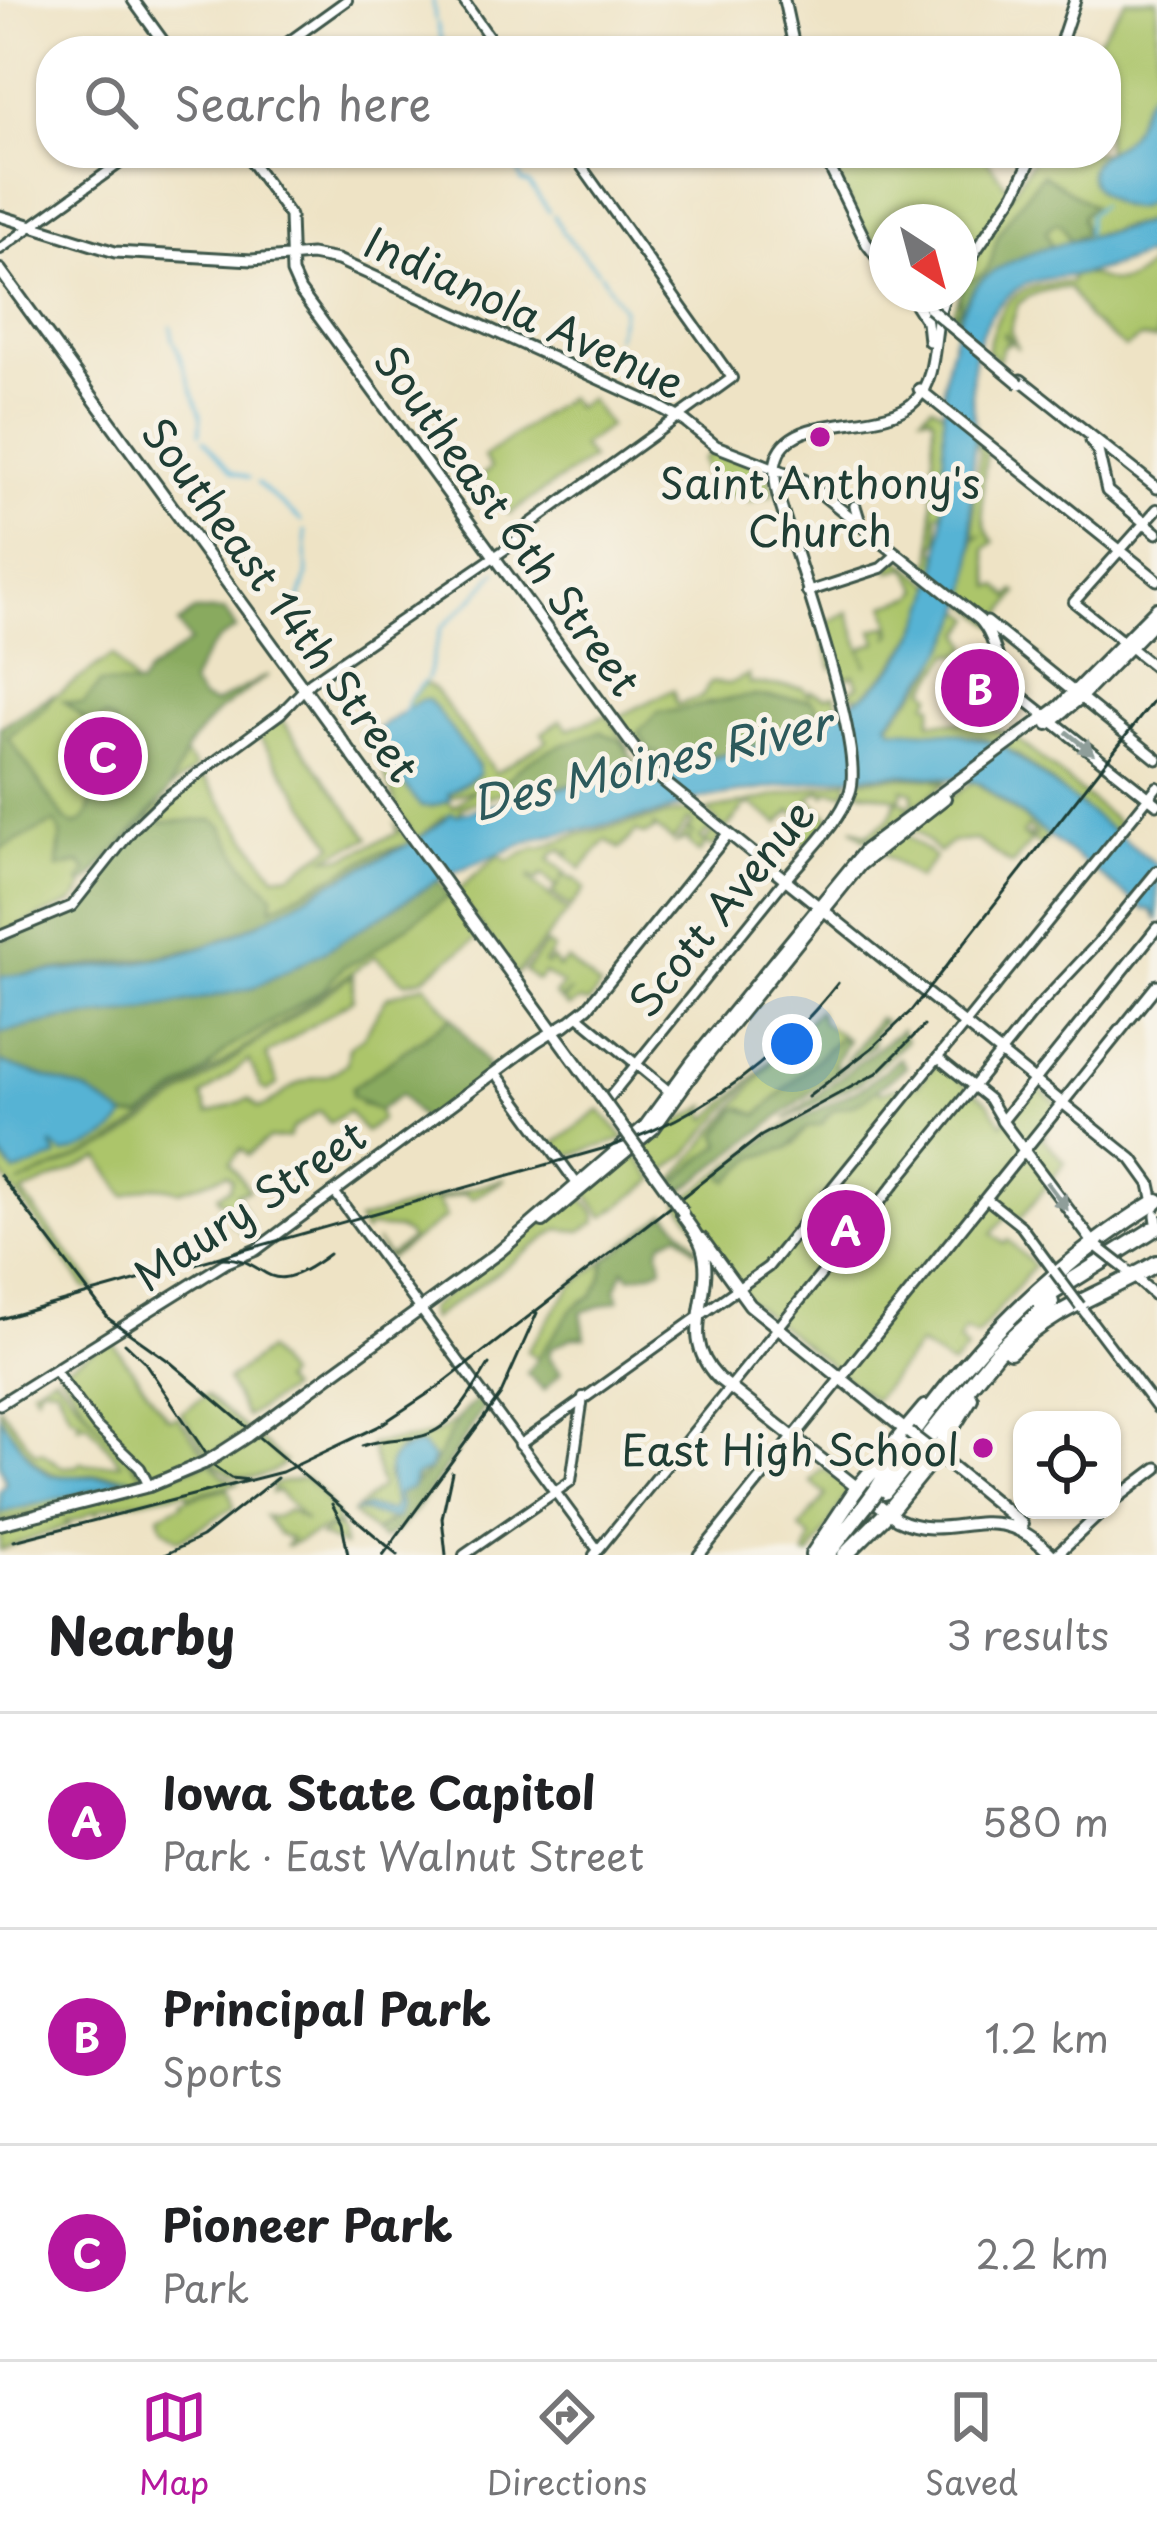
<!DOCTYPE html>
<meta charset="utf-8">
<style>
:root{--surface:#fff;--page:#f6f6f6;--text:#202124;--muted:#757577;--line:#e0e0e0;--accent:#b5179e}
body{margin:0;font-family:"Playpen Sans",sans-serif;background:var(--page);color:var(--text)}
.controls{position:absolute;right:36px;bottom:36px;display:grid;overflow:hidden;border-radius:24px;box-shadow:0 3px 9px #0004}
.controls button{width:108px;height:108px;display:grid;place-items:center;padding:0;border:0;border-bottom:3px solid var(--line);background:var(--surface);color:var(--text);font:60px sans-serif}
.compass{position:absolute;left:869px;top:204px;width:108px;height:108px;border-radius:50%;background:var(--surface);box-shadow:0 3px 9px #0004;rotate:144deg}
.you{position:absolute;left:792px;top:1044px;width:42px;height:42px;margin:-30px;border:9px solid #fff;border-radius:50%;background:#1a73e8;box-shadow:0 0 0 18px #1a73e833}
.badge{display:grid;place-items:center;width:78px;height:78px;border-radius:50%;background:var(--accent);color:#fff;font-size:39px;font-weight:700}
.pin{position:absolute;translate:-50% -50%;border:6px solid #fff;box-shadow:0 3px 12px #0006}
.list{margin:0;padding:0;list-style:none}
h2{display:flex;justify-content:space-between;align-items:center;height:156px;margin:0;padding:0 48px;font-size:51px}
h2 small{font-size:39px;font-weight:400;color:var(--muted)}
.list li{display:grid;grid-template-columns:78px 1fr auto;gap:36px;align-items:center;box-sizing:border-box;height:216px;padding:0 48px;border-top:3px solid var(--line)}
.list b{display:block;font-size:45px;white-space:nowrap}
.list p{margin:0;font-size:39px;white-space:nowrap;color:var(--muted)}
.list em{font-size:39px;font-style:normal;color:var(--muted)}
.icon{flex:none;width:66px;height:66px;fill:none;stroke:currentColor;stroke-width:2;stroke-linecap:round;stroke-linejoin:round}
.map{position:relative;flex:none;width:1157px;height:1555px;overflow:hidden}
.search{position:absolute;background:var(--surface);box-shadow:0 3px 9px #0004;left:36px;right:36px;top:36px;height:132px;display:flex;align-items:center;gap:30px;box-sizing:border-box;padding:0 42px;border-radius:48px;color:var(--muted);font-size:45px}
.sheet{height:804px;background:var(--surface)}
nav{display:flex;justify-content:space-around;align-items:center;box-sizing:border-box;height:168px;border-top:3px solid var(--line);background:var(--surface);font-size:33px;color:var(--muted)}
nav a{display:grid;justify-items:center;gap:6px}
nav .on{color:var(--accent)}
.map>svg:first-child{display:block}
.green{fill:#acc56b;stroke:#668150;stroke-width:3}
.forest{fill:#89aa5f;stroke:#54744a;stroke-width:3}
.water{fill:#56b3d4;stroke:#3a7884;stroke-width:3}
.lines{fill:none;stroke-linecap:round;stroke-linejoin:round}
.stream{stroke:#56b3d4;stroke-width:3}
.tertiary-casing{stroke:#3e564a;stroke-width:14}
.secondary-casing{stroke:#3e564a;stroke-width:15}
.primary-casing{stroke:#3e564a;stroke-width:16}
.motorway-casing{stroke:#3e564a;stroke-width:20}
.tertiary{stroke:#fff;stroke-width:8}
.secondary{stroke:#fff;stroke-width:9}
.primary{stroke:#fff;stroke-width:10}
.motorway{stroke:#fff;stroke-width:14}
.rail{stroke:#1f3d34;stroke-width:3}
.tertiary-bridge-casing{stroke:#3e564a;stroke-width:14;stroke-linecap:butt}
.secondary-bridge-casing{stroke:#3e564a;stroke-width:15;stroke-linecap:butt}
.primary-bridge-casing{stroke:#3e564a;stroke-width:16;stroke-linecap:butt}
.motorway-bridge-casing{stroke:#3e564a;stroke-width:20;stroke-linecap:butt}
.tertiary-bridge{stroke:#fff;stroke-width:8}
.secondary-bridge{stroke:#fff;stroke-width:9}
.primary-bridge{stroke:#fff;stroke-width:10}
.motorway-bridge{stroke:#fff;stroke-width:14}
.oneway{fill:#8f9e9a}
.poi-dot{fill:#b5179e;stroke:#f7f3e8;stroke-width:4.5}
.labels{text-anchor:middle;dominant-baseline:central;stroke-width:10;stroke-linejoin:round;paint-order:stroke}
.street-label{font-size:42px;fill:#1f3d34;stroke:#f7f3e8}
.poi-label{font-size:42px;fill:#1f3d34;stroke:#f7f3e8}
.water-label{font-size:45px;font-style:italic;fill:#2d5a5c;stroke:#f7f3e8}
</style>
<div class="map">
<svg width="1157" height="1555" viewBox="0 0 1157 1555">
<rect width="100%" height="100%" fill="#f7f3e8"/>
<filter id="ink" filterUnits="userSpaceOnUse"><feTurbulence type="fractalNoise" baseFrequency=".00833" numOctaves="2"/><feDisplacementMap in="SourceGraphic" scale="24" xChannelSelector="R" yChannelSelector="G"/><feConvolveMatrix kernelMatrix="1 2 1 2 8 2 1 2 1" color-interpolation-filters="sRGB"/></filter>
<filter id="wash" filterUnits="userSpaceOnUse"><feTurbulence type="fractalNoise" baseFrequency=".004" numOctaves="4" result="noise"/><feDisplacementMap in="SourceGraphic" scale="48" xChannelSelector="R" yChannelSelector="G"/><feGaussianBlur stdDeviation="2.7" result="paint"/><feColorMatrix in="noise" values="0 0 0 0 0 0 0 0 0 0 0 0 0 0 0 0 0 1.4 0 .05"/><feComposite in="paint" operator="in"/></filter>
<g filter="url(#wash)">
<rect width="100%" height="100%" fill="#eee3c5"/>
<path class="green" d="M1126,0H1157V219L1088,236L957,323L950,319L963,284L959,278L1037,153H1106V51H1090Z
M826,153H982L1012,193L959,266V222H887V260L860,224Z
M1157,250V340L1140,338L1125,348L1088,319L1070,289C1052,287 1032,292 1018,304L1010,330L1018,349L1005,333L1003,335L1009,344L1003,345L999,361L987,351C998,301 1017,282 1070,283L1073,275C1102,269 1115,302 1152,262L1145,255Z
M567,397L576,408L589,399L609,426L581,446L591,459L509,514L481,476L491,468L484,457Z
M932,405L944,412L943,512L937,514L939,538L934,550L940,552L937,579L923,568L933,559C932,510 933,468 934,419L932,415H922Z
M975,437L987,449C984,477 975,522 994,542L985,549L992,587L999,586L1010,597L1015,591L1018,593L1003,614L1008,633L1041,658L1038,660L966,602L974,540L980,536H974V492L980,453Z
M715,450L766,467L774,494L747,502L743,491L714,501L702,459Z
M898,558L935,587C921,633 897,667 860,698L846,692L858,686L854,675L842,679L838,667L832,668L821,626L848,612L867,667L861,649L877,642L873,630L888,626L891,633L888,638L893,634L886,605L915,596L920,589L906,567L890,572L889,567Z
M963,610L974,618L963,633L969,647L960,655L951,653L926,689L932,695L927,703L933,705L930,722H966L1013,735L1118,823L1113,833L1017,754L981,737L892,729L889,724L933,672Z
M113,655L196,769L88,851L2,733Z
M748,675L749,683L803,688L809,695L811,691L825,697L835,695L838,707L813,718L817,711L710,702L691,711L659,712L649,752L658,754L667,766L653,769L614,719L673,690L677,705L702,697L710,682L729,684Z
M425,683L435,690L495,773L547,741L542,733L561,720L568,729L607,715L630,750L601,732L558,748L504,781L517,797L509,800L503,792L461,807V814L443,817L417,839L400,815L379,759L360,734L365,730L374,735L373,740L431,807L447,801L454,807L475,789L449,798L447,795L479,774L478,766L429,701L421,700L405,711L408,701Z
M280,718L369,838L324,858L345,857L397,833L396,825L411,843L318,889L156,957L0,977L68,918L108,873L259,887L216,827L146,821L158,808L203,777L275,876L291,874L334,845L258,735Z
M897,777L951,779L935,781L946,783L872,839L870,836L866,840L852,828L867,834C883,823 893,821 896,800L906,803L907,807L913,803V792L903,789L901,799L855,790V780Z
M848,780L846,793L828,791L825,795L821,790L809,798L831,818L807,846L797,836L808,825L791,810L779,824L752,805L745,806L725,830L707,811Z
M974,781L1048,836L1040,846L1027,836L1031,834L1032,839L1037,835L1028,827L1022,835L1031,842L1012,865L976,840L952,842L939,853L919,833L908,829L904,833L935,858L918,879L883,853L889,841Z
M691,810L722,834L713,848L705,842L713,832L710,829L700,839L706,844L699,853L689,843L690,838L677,843L687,830L695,835L688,828L693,824L688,820L673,841L654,826V830L644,835L636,831L620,849L606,840L581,869L568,857L569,852L565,855L563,849L554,852L549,860L565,872L560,879L568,875L570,880L574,878L585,889L570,908L552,893L559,884L553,885L542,874L537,880L530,876L529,879L568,912L516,975L456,892L499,855L508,861L537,847L541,848L579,834Z
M55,822L61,834L57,862L63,867L79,863L87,871L80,881L83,889L73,902L0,934V849Z
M438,880L479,937L423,978L405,982L375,956L109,1143L18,1184L116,1142L353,975V999L266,1055L278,1084L267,1091L261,1088L249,1060L202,1096L208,1114L249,1099L259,1108C276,1103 285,1089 302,1082C325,1073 322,1083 347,1063L349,1047L363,1037L387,997L425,984L452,1017L352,1088L361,1104L379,1110L381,1120L365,1132L348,1111L330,1123L320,1111L292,1129L288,1138L268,1139L248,1155L241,1149L230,1163L249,1190L236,1193L253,1227L250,1233H241L238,1226L232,1225L225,1201L219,1200L218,1195L230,1188L232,1179L227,1174L179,1191C157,1184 146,1186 125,1196L100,1158L22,1193L95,1288L86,1289L0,1172V1033Z
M546,944L554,949L544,963L547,965L552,959L558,968L567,960L600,987L589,1003L580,1001L569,1007L563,1002L571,991L560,1000L555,995L563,985L544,973L537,981L525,971Z
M818,1010L822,1022L848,1040L846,1044V1040L839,1037L794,1084L757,1115L743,1107L718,1136L722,1144L673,1185L675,1190L693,1183L675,1197L668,1187L772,1062L764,1067L687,1154L660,1176L637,1145L709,1105L704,1112L708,1119C746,1084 784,1050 818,1010Z
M937,1063L987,1101L1002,1124L1036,1086L1058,1104L1040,1138L1044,1132L1046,1134L1042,1137L1065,1162L1021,1218L1008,1214L992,1234L1004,1244L1008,1240L1034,1266L977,1336L964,1330L959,1341L967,1350L952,1366L919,1345L874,1400L750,1302L679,1203L724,1170V1177L729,1181L754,1158L794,1144L806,1128L828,1113L877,1087L881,1093L912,1082L917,1086Z
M600,1110L625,1139L561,1158L554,1144Z
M632,1148L655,1180L604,1217L585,1191Z
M505,1179L472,1199L465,1193L437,1201L446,1217L388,1259L376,1241L388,1256L410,1240L408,1235L398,1229L369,1227L365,1232L358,1221Z
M579,1194L596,1214V1222L581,1231L559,1229L431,1319L428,1309Z
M606,1259L601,1280L593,1295L579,1303L537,1358L527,1351L571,1287Z
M111,1340L166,1416L172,1419L177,1416L207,1458L151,1480L101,1429L59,1371Z
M267,1350L286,1376L281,1381L288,1390L246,1417L227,1380Z
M54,1375L139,1471L144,1482L0,1522V1513L130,1478C75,1464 61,1501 18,1440C9,1429 0,1421 0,1407L35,1453L42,1452L62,1467L78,1466L81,1462L87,1465L121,1463L87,1422L79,1426L77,1423L81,1419L70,1415L56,1387L40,1385L36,1395L32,1388Z
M206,1395L248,1431L210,1456L181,1413Z
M461,1415L425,1480L412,1488L427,1452L421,1445L399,1448L387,1476L395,1504L391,1513L367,1507L358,1511H371L392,1519L374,1532L352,1513L381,1487L371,1445C405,1436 435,1444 461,1415Z
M252,1434L285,1462C263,1483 233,1483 213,1461Z
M210,1462L223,1476L238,1483L188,1496L187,1491L106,1507L98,1510V1515L94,1511L80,1519L66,1521V1525L72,1524L0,1550V1526Z
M823,1468L851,1488L811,1555H805L811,1538L800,1528L826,1495L811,1482Z
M305,1478C328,1498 340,1516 344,1546L320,1536L334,1527L339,1529L336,1524L285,1547L291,1539L279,1534L265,1516L275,1517L289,1510L306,1521L278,1491L272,1493L274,1484Z
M228,1488L234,1507L179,1540L162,1527L159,1515L182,1504V1500Z"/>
<path class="forest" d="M1042,174L1093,206L1082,216L1085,233L1070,241L1062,225L1056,222L1046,231L1052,247C1005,270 976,270 957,325L951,320L960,307L959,296L966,281C999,274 989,249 1001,230C1013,211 1028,193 1042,174Z
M194,611H225L236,629C212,641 201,658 191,684L202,699L214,704L268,675L216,713L189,745L167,794L89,880L82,885L80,881L87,871L79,863L58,868L61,834L55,822L0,849V727L52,695L46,707L8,737L65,820L74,825C94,820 88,802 94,787L109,778L125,744L114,723L105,717L95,727L90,725L64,701L83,704L100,683L140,686L148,673L190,642L178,624Z
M756,696L811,700L818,707C803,743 703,759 667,766L658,754L650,752L638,732L659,712C693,711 722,697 756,696Z
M601,732L621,741L640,770L517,797L504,785C520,757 571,741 601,732Z
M149,817L161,822L213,820L222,826L244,865L273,895L272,907L378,853L406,845L318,889L289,909L207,946L156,957L0,977V941L78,911L95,893L111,862Z
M438,880L449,896L360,960L344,966L324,989L226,1050L206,1071L141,1117H126L87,1091L0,1062V1033L64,1019L138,1012L253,988L325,951Z
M452,1017L487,1065L486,1076L424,1122L401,1094L379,1110L352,1096V1088Z
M878,1018L884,1021L874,1034L873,1045L693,1183L682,1190L672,1187L696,1163L722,1144L718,1134L738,1108L758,1115L841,1036L846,1044L834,1066L841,1068Z
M901,1030L906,1041L860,1082L786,1119Z
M900,1058L906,1067C892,1076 868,1099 855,1104C837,1111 836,1102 822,1124L806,1128L788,1148L754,1158L729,1181L724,1178V1170L772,1134L866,1085Z
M667,1213L698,1248L696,1251L679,1233L663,1241L659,1250L662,1267C657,1271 637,1276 630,1277L624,1269L616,1289L619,1300L581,1312L585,1337H572L551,1348L549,1357L561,1372L544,1390L527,1373L573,1308L593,1295L601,1280L606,1259Z
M481,1398L485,1405C469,1432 407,1535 382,1539L374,1532L397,1518L396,1494C448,1477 441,1419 481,1398Z"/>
<path class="water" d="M1157,84V195C1149,201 1142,208 1131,208C1116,207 1088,190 1090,173C1091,153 1121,148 1130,133C1139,117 1142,98 1157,84Z
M1157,219V250C1135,259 1111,268 1087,273C1065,278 1037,276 1017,289C973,319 968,372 974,419C977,443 970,468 971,492C971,526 976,557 968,592C955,650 925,679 888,722L892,729L958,733L1002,745L1157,865V919L1150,909L1145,910L981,784L964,779L901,774L843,777L699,799L662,813L538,838L444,876L325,951L253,988L138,1012L64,1019L0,1033V977C63,969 151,967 210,945C257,928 296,900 341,878C378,859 423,842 451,813L457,815C552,784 655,775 749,749C774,742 798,725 822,713C839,704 855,703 871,690C963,613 940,489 944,384C944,366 952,349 956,331C961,310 968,290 986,277C1036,241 1102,238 1157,219Z
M421,700H429L478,766L479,774L448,794L450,799C440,805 433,807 420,806L372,740L376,730Z
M0,1062L87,1091L126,1117C113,1139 88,1148 64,1154L51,1144L57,1157L15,1173L0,1155Z
M0,1417L32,1461L50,1476L131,1477L98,1489L0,1513V1491L6,1483L0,1463Z
M421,1445L433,1458L429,1470L414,1477L412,1488L397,1494L400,1507L397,1518C381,1521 371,1509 353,1512L367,1507L391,1512L395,1503C387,1472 380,1450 421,1445Z"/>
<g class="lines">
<path class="stream" d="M433,0L435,19
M437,23L444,51
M512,153L522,182L529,184L549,211
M554,215L563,233L598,271
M1087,234L1089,215L1100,205
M601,274L623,309L616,337
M171,326L173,340
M175,343L201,415L200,433
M204,439L232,472L249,478
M257,483L301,521
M301,633L295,614L307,576L305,531
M427,679L441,628L473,599L497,571
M330,688L334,691
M404,715L408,700L424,682
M364,727L377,735"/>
</g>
</g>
<g filter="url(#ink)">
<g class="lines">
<defs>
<path id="tertiary" d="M463,0L499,51
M276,51L347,0
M0,249L134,153
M1157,509L1074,602L1157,669
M807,592L881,568L897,554
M0,936L72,906L133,829L164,799L281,713L311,682L513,544L530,524L732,378L572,153
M577,1015L670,1092
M938,1058L989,1099L1002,1121
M496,1073L580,1188
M609,1098L784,881
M335,1193L598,1550
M987,1199L1021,1226L1054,1271
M1080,1306L1157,1408
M55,1371L97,1427L140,1468L149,1486
M519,1445L768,1267L1157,787
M464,1555L571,1481L583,1397
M594,1555L1037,1008L1098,943L1157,871"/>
<path id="secondary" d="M133,0L170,51
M784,0L795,51
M1058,51L1075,0
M245,153L290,216L292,273L300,291L651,771L1132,1159L1150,1184L1155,1207
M823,153L867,244L887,270
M0,216L115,252L252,260L311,255L338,260L656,405L685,421L716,446L804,480L980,620C998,640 996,669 1013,690L1157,804
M959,275L1015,193L1034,153
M909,294L927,322L929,341
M917,294L930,305
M1021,380L1157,488
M919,389L1157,580
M1091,441L1098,451L1107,491L1157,533
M855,506L859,519
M987,622L1157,759
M784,881C805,855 839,824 850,792C866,746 794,552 778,496C753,398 878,441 916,400C941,372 930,327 946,294
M564,1026L588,1007L727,835
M1095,1245L1002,1121L1157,928
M1130,1273L1157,1297
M0,1404L227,1262L256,1250L536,1042L568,1022
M1112,1502L1157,1468
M1057,1554L1104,1510
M699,1555L1157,985"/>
<path id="primary" d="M0,270L600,1096
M1048,724L1080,698L1157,619
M681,1213C688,1224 698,1234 702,1247C717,1295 675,1333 718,1378L897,1519C955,1547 991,1492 1052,1555
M543,1221L654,1128L696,1069L860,865L945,798
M702,1239L750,1305L909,1433
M259,1427L499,1252L645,1126L692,1062L865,850L1060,706L1157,608
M934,1452L1022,1524
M216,1456L247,1436
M0,1524L149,1486L204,1463"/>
<path id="motorway" d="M1039,1301L1157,1227
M1010,1351C1055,1306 1104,1295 1157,1263
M876,1491C942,1376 1044,1270 1157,1201
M884,1492L997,1352L1051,1302
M813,1555L857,1489L925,1408
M827,1555L865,1506
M845,1555L890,1510L934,1456L970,1398"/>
</defs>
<use href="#tertiary" class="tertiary-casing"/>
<use href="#secondary" class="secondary-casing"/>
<use href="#primary" class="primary-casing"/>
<use href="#motorway" class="motorway-casing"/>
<use href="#tertiary" class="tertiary"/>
<use href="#secondary" class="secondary"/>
<use href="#primary" class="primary"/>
<use href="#motorway" class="motorway"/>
<path class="rail" d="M808,1097L873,1047L911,1011L1157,696
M0,1175L109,1319L170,1362L398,1555
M219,1258C273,1256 260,1306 329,1254
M0,1319L609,1147C703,1117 777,1060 838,983
M125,1343L144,1361L215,1467L231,1478L249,1480
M362,1446C381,1439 398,1440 418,1437C454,1430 471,1392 489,1364
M332,1504L342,1523L348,1555
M14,1541L282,1472L379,1426L438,1387L761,1136L877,1073L924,1026
M164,1555L202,1537L277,1478
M383,1555L501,1394L537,1313
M446,1555L442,1518L452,1472"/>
<defs>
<path id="tertiary-bridge" d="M1054,1271L1080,1306"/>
<path id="secondary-bridge" d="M929,308L1020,384
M1156,1215L1157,1222
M1099,1248L1126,1269"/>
<path id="primary-bridge" d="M600,1096L683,1212
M909,1433L931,1450
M247,1436L259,1427
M204,1463L216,1456"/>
<path id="motorway-bridge" d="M865,1506L876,1491"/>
</defs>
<use href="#tertiary-bridge" class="tertiary-bridge-casing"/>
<use href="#secondary-bridge" class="secondary-bridge-casing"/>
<use href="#primary-bridge" class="primary-bridge-casing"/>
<use href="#motorway-bridge" class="motorway-bridge-casing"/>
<use href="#tertiary-bridge" class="tertiary-bridge"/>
<use href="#secondary-bridge" class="secondary-bridge"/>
<use href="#primary-bridge" class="primary-bridge"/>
<use href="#motorway-bridge" class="motorway-bridge"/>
</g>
<defs><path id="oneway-solid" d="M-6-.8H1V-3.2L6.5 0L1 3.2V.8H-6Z" transform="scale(3)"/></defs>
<g class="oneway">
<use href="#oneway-solid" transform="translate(1080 743) rotate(39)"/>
<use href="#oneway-solid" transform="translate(1057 1196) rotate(53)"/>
</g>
</g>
<g class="poi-dot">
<circle cx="820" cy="437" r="12"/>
<circle cx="983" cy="1448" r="12"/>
</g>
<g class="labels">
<g class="street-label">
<text transform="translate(525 311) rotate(25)">Indianola Avenue</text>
<text transform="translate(509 520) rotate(54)">Southeast 6th Street</text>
<text transform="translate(282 599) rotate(54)">Southeast 14th Street</text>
<text transform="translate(720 907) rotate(-51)">Scott Avenue</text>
<text transform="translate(249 1204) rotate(-34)">Maury Street</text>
</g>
<g class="poi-label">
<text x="820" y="481">Saint Anthony's<tspan x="820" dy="48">Church</tspan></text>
<text x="959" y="1448" text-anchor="end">East High School</text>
</g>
<g class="water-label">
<text transform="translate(650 761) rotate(-13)">Des Moines River</text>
</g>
</g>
</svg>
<div class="controls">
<button><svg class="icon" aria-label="locate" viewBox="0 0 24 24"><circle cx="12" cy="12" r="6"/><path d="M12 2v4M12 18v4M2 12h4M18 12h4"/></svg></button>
</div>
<svg class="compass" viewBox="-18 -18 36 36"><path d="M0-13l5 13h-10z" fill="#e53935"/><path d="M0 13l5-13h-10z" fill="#757577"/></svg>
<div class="you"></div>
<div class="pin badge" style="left:846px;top:1229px">A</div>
<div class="pin badge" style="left:980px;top:688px">B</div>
<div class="pin badge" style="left:103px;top:756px">C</div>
<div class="search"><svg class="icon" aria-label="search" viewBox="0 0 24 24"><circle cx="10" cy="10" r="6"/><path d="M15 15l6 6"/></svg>Search here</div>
</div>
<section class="sheet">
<h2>Nearby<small>3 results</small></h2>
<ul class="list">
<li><span class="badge">A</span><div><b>Iowa State Capitol</b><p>Park · East Walnut Street</p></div><em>580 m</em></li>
<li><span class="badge">B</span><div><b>Principal Park</b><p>Sports</p></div><em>1.2 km</em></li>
<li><span class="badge">C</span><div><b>Pioneer Park</b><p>Park</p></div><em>2.2 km</em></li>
</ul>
</section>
<nav>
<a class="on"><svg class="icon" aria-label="map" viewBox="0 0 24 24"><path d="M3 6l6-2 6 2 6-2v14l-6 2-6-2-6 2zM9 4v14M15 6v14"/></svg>Map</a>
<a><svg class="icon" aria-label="directions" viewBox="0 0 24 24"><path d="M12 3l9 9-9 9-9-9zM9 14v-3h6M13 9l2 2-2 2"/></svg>Directions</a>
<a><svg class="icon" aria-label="saved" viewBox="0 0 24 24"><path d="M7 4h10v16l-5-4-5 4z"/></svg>Saved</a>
</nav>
